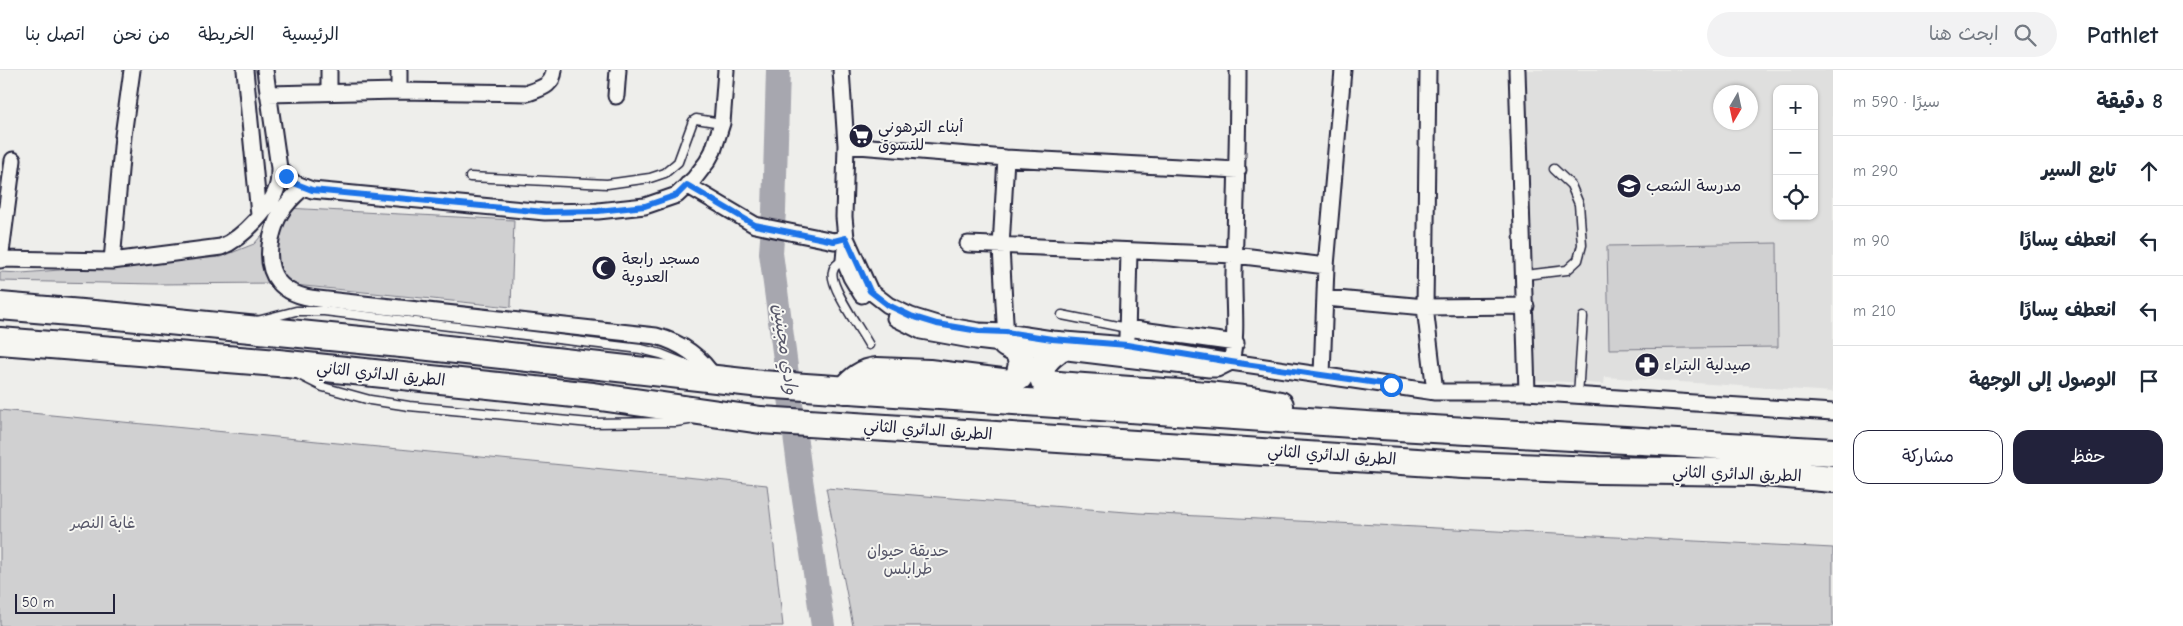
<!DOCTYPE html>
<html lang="ar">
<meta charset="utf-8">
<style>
:root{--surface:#fff;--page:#f2f2f3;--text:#1f2937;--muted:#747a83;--line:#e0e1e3;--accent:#22223b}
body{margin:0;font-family:"Comic Neue","Playpen Sans Arabic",sans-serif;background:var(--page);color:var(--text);direction:rtl}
.controls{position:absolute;right:15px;top:15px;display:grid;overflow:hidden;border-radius:10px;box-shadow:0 1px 4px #0004}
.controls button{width:45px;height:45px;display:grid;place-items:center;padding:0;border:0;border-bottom:1px solid var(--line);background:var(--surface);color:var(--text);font:25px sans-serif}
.compass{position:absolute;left:1713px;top:15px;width:45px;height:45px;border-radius:50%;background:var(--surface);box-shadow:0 1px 4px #0004;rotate:189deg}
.scale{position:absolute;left:15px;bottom:12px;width:100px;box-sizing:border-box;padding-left:5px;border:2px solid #22223b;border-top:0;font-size:14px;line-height:18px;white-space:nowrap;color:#22223b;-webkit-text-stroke:4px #f6f6f2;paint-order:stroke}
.stop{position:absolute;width:15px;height:15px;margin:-11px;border:4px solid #1a73e8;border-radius:50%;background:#fff}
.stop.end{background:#1a73e8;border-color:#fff;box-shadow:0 1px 5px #0008}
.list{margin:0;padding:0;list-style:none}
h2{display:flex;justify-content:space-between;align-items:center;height:65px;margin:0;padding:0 20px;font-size:21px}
h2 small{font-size:16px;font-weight:400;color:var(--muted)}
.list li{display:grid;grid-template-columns:32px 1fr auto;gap:15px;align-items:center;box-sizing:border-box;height:70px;padding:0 20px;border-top:1px solid var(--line)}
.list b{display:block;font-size:19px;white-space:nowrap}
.list em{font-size:16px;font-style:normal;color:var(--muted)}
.actions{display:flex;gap:10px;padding:15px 20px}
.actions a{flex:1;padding:11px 0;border:1px solid var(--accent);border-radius:15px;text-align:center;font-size:18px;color:var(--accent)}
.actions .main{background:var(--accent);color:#fff}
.icon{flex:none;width:28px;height:28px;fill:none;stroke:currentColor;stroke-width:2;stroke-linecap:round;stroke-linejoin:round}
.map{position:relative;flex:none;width:1833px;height:556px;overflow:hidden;direction:ltr}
header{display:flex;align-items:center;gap:30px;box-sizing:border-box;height:70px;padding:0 25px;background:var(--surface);border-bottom:1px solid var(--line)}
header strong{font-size:24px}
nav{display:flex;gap:28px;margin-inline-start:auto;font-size:18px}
.search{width:350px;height:45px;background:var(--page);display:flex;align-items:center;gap:12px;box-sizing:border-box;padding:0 18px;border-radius:28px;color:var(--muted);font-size:19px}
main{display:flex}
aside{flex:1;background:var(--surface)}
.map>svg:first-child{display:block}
.built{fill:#dfdfde;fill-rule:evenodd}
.green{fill:#d0d0d1;stroke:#797986}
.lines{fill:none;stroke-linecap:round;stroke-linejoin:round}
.river{stroke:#a7a7af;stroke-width:24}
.lane-casing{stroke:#22223b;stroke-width:11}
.street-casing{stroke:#22223b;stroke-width:19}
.highway-casing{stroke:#22223b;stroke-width:30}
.lane{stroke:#f6f6f2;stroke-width:8}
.street{stroke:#f6f6f2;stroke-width:15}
.highway{stroke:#f6f6f2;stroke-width:26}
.route{stroke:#1a73e8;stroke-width:6}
.labels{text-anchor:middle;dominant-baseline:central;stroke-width:4;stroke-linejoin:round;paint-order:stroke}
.poi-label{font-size:16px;fill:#22223b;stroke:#f6f6f2;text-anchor:start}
.street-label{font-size:16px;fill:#22223b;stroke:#f6f6f2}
.park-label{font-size:16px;fill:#565668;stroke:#f6f6f2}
.water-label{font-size:18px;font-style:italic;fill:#575769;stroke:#f6f6f2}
</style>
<header>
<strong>Pathlet</strong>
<div class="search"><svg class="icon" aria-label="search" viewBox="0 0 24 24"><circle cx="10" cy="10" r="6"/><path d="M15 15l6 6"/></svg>ابحث هنا</div>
<nav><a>الرئيسية</a><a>الخريطة</a><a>من نحن</a><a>اتصل بنا</a></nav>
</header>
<main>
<aside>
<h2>8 دقيقة<small>سيرًا · 590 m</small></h2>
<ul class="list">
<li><svg class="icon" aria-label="ahead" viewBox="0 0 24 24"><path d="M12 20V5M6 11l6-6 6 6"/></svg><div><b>تابع السير</b></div><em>290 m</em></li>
<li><svg class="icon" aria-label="left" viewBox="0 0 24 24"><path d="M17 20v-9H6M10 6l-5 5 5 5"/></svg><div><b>انعطف يسارًا</b></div><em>90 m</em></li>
<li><svg class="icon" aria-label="left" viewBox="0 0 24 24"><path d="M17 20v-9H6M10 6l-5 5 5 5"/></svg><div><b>انعطف يسارًا</b></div><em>210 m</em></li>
<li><svg class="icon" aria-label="arrive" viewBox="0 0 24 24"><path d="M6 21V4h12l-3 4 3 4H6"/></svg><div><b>الوصول إلى الوجهة</b></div></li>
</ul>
<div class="actions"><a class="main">حفظ</a><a>مشاركة</a></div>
</aside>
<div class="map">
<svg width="1833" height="556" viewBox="0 0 1833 556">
<rect width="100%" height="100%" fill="#eeeeeb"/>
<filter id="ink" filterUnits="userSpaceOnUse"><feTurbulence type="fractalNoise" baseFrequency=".02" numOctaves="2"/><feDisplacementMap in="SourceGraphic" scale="10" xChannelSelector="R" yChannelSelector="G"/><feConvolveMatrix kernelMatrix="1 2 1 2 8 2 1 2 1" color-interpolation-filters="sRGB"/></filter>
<g filter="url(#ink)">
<path class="built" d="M1526,0H1833V322L1605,307L1604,314L1532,310ZM1777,19H1814V146H1777ZM1720,22H1750V52H1720Z"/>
<path class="green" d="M286,138L514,150L511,237L275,213L157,214L0,211V202L22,203L221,187L254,174Z
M1777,173L1778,277L1609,279L1607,176Z
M0,340L767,415L783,556H0Z
M826,418L1139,443L1833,478V556H853Z"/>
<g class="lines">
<path class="river" d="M778,0L774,141L771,183L800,403L823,556"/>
<defs>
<path id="lane" d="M470,107L607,114L650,108L665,103L678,92L693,51L696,49L722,53
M844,190C839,193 834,195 833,201C828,215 861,260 869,275
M1525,205L1567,200L1578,190L1582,175L1579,134L1571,115L1554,99
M1062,245L1127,258
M257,251L296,241H324L641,279L661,284L691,296
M299,305L323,317L370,330L409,336L590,353L676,352L689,350
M1578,326L1583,247"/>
<path id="street" d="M245,0L259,145
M265,0L279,98L294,113L312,120L545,142L598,141L645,136L677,125L694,109L707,92L713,81L722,53L726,0
M841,0L846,75L844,147L846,168L844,190L851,207L862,225
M1428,0L1425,237L1435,322
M1517,0L1527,322
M399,21V0
M329,22V0
M268,24L399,21L528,23C541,18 553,16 554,0
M616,26L618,0
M846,75L1006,88L1238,100
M687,115L755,155L834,171L846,168
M303,118C294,126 286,133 280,144C275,152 273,161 271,169C264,207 282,225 318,229L656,266C682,273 701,286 715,309
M846,168L870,221L888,235L911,246L937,254L979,261L1006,262L1052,269L1127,275L1231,292L1435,322H1527L1833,342
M968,174L1235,185L1326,196
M0,189L112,191L221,177C242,169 273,136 278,114C279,109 279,103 279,98
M0,190L13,90
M112,191L123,66L132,0
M1326,228L1425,237L1526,236
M895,248L921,261L976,271L1209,299H1217L1231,292C1238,263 1233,232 1234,202C1236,134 1238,67 1238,0
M1127,258L1236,273
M1127,267L1129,181
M1006,270L1001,177L1006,88
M1322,305L1326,196L1343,0"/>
<path id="highway" d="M0,236L117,246L411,275L761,314L1381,356L1833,382
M0,271L278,293L593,326L761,350L1464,395L1598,400L1754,402L1833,409
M1056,281C1045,289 1038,297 1044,311L1048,314C1126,322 1203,320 1280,335
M845,320C854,310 863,302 877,301L929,303L1010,313L1019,307L1022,294L1019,281L1006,274"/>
</defs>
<use href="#lane" class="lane-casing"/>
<use href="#street" class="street-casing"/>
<use href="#highway" class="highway-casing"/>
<use href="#lane" class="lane"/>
<use href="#street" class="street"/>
<use href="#highway" class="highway"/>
</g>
</g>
<g class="lines" filter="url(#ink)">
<path class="route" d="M286,106L294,113L312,120L545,142L598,141L645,136L677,125L687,115L755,155L834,171L846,168L870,221L888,235L911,246L937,254L979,261L1006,262L1052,269L1127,275L1231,292L1391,315"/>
</g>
<defs>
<symbol id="supermarket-disc" viewBox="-11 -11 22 22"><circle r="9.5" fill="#22223b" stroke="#f6f6f2"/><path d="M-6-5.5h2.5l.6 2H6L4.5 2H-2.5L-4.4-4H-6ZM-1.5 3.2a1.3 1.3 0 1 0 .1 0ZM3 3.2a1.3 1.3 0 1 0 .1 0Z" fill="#fff"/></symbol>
<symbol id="school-disc" viewBox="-11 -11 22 22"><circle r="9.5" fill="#22223b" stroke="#f6f6f2"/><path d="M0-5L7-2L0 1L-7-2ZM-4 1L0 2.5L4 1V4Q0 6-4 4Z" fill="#fff"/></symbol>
<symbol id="mosque-disc" viewBox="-11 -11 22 22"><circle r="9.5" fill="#22223b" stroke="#f6f6f2"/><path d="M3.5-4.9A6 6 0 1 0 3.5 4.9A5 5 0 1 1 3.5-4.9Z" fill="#fff"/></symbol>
<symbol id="pharmacy-disc" viewBox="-11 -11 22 22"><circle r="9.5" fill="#22223b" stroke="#f6f6f2"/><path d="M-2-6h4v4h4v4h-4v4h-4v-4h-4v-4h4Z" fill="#fff"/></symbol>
</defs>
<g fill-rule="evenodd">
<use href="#supermarket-disc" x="847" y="52" width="28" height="28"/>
<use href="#school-disc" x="1615" y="102" width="28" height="28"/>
<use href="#mosque-disc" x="590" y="184" width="28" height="28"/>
<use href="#pharmacy-disc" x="1633" y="281" width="28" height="28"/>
</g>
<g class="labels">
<g class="poi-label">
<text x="878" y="57">أبناء الترهوني<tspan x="878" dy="18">للتسوق</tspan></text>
<text x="1646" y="116">مدرسة الشعب</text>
<text x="622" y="189">مسجد رابعة<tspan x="622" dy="18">العدوية</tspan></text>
<text x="1664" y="295">صيدلية البتراء</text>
</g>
<g class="street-label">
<text transform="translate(381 304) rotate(6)">الطريق الدائري الثاني</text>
<text transform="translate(928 360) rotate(4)">الطريق الدائري الثاني</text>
<text transform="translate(1332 385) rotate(4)">الطريق الدائري الثاني</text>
<text transform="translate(1737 404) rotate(2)">الطريق الدائري الثاني</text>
</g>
<g class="park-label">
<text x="103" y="453">غابة النصر</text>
<text x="908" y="481">حديقة حيوان<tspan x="908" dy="18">طرابلس</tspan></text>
</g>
<g class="water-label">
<text transform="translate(785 279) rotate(82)">وادي مجينين</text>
</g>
</g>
</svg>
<div class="controls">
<button>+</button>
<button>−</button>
<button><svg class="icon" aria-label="locate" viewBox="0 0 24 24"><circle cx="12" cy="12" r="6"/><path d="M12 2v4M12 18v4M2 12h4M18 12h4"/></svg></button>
</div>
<svg class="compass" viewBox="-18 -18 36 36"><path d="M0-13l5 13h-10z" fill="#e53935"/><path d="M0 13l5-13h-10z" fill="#747a83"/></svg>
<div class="scale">50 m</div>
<div class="stop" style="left:1391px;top:315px"></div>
<div class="stop end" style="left:286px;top:106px"></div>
</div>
</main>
